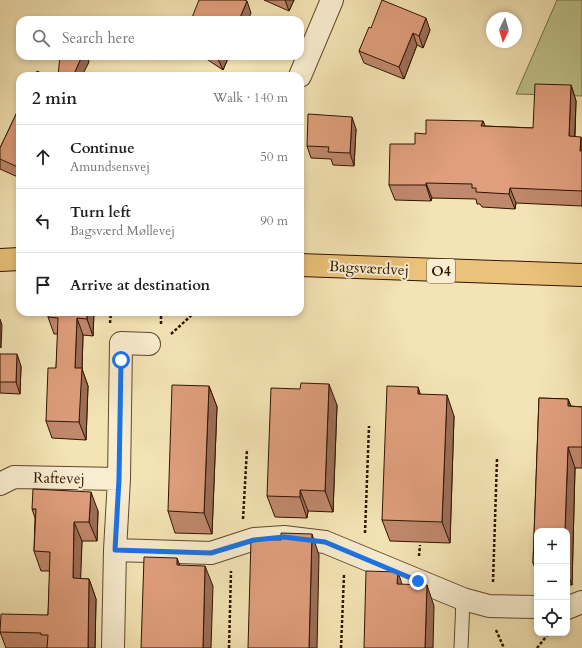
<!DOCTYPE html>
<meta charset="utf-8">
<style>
:root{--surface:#fff;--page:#f2f2f2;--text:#202124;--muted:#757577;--line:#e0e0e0}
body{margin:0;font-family:Cardo,serif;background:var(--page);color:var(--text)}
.controls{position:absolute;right:12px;bottom:12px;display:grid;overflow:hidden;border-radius:8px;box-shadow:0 2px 6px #0003}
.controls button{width:36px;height:36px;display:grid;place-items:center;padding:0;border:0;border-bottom:1px solid var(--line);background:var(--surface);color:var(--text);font:20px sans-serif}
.compass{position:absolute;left:486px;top:12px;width:36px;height:36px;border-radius:50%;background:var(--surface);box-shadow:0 2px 6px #0003;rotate:185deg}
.stop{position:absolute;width:12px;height:12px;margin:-9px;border:3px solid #1a73e8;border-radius:50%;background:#fff}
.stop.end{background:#1a73e8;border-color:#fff;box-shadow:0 1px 4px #0008}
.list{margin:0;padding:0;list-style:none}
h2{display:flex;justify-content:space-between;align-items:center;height:52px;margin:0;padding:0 16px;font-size:17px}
h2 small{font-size:13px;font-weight:400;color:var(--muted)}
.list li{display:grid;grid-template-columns:26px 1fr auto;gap:12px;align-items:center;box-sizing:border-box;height:64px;padding:0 16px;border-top:1px solid var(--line)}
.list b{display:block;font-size:15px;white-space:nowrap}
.list p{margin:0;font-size:13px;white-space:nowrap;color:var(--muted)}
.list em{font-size:13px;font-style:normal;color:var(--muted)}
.icon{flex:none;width:22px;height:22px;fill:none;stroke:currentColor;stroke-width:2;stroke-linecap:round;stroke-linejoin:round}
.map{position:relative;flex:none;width:582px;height:648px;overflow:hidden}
.search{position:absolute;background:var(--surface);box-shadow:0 2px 6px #0003;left:16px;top:16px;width:288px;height:44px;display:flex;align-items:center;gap:10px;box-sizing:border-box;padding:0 14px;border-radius:12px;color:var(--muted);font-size:15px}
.panel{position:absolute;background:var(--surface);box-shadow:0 2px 6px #0003;left:16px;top:72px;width:288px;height:244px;border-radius:12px}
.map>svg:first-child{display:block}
.green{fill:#bfc38b;stroke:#786c46}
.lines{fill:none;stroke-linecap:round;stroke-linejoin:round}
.service-casing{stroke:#62482d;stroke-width:15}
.minor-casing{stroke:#62482d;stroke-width:24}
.primary-casing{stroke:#311400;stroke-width:24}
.path{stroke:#311400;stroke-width:2.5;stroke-dasharray:3 2;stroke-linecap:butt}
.service{stroke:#f8edcf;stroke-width:13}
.minor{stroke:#f8edcf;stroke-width:22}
.primary{stroke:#eac27a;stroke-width:22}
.wall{fill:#c0886c;stroke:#311400}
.shaded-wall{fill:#9c6f58;stroke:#311400}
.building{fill:#df9e7d;stroke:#311400}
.route{stroke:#1a73e8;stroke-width:5}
.labels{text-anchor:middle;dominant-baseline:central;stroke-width:4;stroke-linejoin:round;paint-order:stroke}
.shield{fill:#f8edcf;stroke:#6d553e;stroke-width:1}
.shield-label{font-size:14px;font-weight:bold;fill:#311400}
.street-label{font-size:15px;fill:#311400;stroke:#f8edcf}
</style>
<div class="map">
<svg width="582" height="648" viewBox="0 0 582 648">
<rect width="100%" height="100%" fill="#f4e4b5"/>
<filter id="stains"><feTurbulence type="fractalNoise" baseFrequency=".005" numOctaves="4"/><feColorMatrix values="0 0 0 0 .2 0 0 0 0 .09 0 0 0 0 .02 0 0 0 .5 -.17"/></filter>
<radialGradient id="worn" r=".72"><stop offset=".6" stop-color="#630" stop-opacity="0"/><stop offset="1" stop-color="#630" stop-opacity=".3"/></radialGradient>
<path class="green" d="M557,0H582V96L516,94Z"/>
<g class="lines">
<defs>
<path id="service" d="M461,648L463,599"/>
<path id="minor" d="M300,76L332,0
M0,484L14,477L119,479
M115,550L211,553L254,539L284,537L325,542L463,599L489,606L537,607
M567,608L582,602
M113,648L115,550L119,479L121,343L149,344"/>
<path id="primary" d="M0,260L20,259
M300,265L582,275"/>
</defs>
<use href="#service" class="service-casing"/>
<use href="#minor" class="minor-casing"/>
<use href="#primary" class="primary-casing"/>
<path class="path" d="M110,323L111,312
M161,324V312
M171,334L195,312
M243,519L247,449
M365,533L369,426
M419,556L420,545
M493,582L497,459
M496,630L504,648
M229,648L231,571
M341,648L344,575
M537,648L549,633"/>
<use href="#service" class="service"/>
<use href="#minor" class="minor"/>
<use href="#primary" class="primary"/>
</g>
<path class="wall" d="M264,0H294L289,11Z
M371,28L430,30L423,48L417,45L404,79L364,63L359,51Z
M202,56H229L223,70Z
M571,85L576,101L575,137L582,140V206L516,203L515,209L482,207L480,204H477L476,199L432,198L431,201L395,200L389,185L415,144L426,134L483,121L485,126L533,128Z
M20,106V178L0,169V148Z
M356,129L354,166L333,165L331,159L311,158L307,146Z
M94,312L93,336L83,335L82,369L88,386L86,440L52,438L46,421L56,368L58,334H54L48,317Z
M0,354L21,366L20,394L0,393Z
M209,386L217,407L212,534L175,533L168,511Z
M420,394L454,416L450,543L390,541L382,520Z
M539,398L568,399L571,406L582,407V468H575L572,585H567V531H537V573L533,563Z
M337,405L333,512L308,511L307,518L275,517L267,496Z
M32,509L98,511L97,541H82L80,579H89L96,599L95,648H6L0,632L48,615L50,571H41L34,551L35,518Z"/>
<path class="shaded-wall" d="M285,0H294L289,11Z
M247,1L251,13L248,20H239Z
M426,18L430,30L423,48L419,36Z
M413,33L417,45L404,79L399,67Z
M82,56H87L89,62L82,76H73Z
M220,56H229L223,70L218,59Z
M571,85L576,101L574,152L569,136Z
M352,117L356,129L354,166L350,153Z
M483,121L489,136L481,126Z
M581,137L582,140V156L580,151Z
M426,183L432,198L431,201L426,185Z
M510,188L516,203L515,209L509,194Z
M87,312H94L93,336L87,319Z
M77,318L83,335L82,369L88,386L86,440L79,422L75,368Z
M0,319L2,325L1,348L0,345Z
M17,354L21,366L20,394L16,382Z
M329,384L337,405L333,512L325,491Z
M209,386L217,407L212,534L204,513Z
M418,387L425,408L418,394Z
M447,395L454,416L450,543L442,522Z
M568,399L576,420L568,406Z
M568,447L575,468L572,585L567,572V531H565Z
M300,490L308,511L307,518L300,497Z
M91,492L98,511L97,541L89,522Z
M74,522L82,541L80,598L73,578Z
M312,534L319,555L317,648H309Z
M177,558L185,579L177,565Z
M205,566L213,586L211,648H203Z
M398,572L405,593L397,584Z
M89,579L96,599L95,648H88Z
M427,585L434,606L433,648H425Z"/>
<path class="building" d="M199,0H244L247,1L239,20H191Z
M382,0L426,18L419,36L413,33L399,67L359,51L369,27L371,28Z
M60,56H82L73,76H58Z
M214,56H220L218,59Z
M37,71L47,76H34Z
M535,84L571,85L569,136L581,137L580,151H582V191L510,188L509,194L476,192V188H472V184L426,183V185H389L390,144H415V133L426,134V120L483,121L481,126L533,128Z
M20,106V168L0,159V148Z
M308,114L352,117L350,153L328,152L329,147L307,146Z
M48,312H87V319L77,318L75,368H82L79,422L46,421L48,368H56L58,318L48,317Z
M0,354H17L16,382H0Z
M301,383L329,384L325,491L300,490V497L267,496L271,388L300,389Z
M172,385L209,386L204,513L168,511Z
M387,386L418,387V394L447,395L442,522L382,520Z
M539,398L568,399V406L582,407V447H568L565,531H537V563H533Z
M33,489L91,492L89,522H74L73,578L89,579L88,648H47L48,635H41V633L0,632L1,614L48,615L50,552L34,551L36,509H32Z
M281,533L312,534L309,648H248L251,539L281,540Z
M144,557L177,558V565L205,566L203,648H141Z
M366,571L398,572L397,584L427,585L425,648H364Z"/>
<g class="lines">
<path class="route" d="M121,360L119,479L115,550L211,553L254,540L284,537L325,542L418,581"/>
</g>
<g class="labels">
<rect class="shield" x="427" y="259" width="28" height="24" rx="3"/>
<g class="shield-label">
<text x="441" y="271">O4</text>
</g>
<g class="street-label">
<text transform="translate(369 268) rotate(3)">Bagsværdvej</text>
<text transform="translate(59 478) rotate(1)">Raftevej</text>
</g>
</g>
<rect width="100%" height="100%" filter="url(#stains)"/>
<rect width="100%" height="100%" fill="url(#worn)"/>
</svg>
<div class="controls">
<button>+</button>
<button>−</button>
<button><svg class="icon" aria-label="locate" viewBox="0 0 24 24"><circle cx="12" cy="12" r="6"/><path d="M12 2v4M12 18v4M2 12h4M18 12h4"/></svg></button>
</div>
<svg class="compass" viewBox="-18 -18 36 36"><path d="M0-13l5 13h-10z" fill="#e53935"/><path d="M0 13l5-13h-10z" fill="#757577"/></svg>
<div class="stop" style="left:121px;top:360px"></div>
<div class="stop end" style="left:418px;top:581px"></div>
<div class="search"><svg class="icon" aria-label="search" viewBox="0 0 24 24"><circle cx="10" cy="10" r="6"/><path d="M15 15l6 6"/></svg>Search here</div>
<section class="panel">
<h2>2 min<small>Walk · 140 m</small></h2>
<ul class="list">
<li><svg class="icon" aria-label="ahead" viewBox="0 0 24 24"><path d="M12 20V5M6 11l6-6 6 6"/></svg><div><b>Continue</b><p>Amundsensvej</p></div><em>50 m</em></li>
<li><svg class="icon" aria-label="left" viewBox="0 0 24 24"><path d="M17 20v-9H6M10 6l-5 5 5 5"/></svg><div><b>Turn left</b><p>Bagsværd Møllevej</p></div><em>90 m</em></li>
<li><svg class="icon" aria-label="arrive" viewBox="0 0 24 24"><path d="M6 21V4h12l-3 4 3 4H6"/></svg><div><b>Arrive at destination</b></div></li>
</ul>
</section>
</div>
